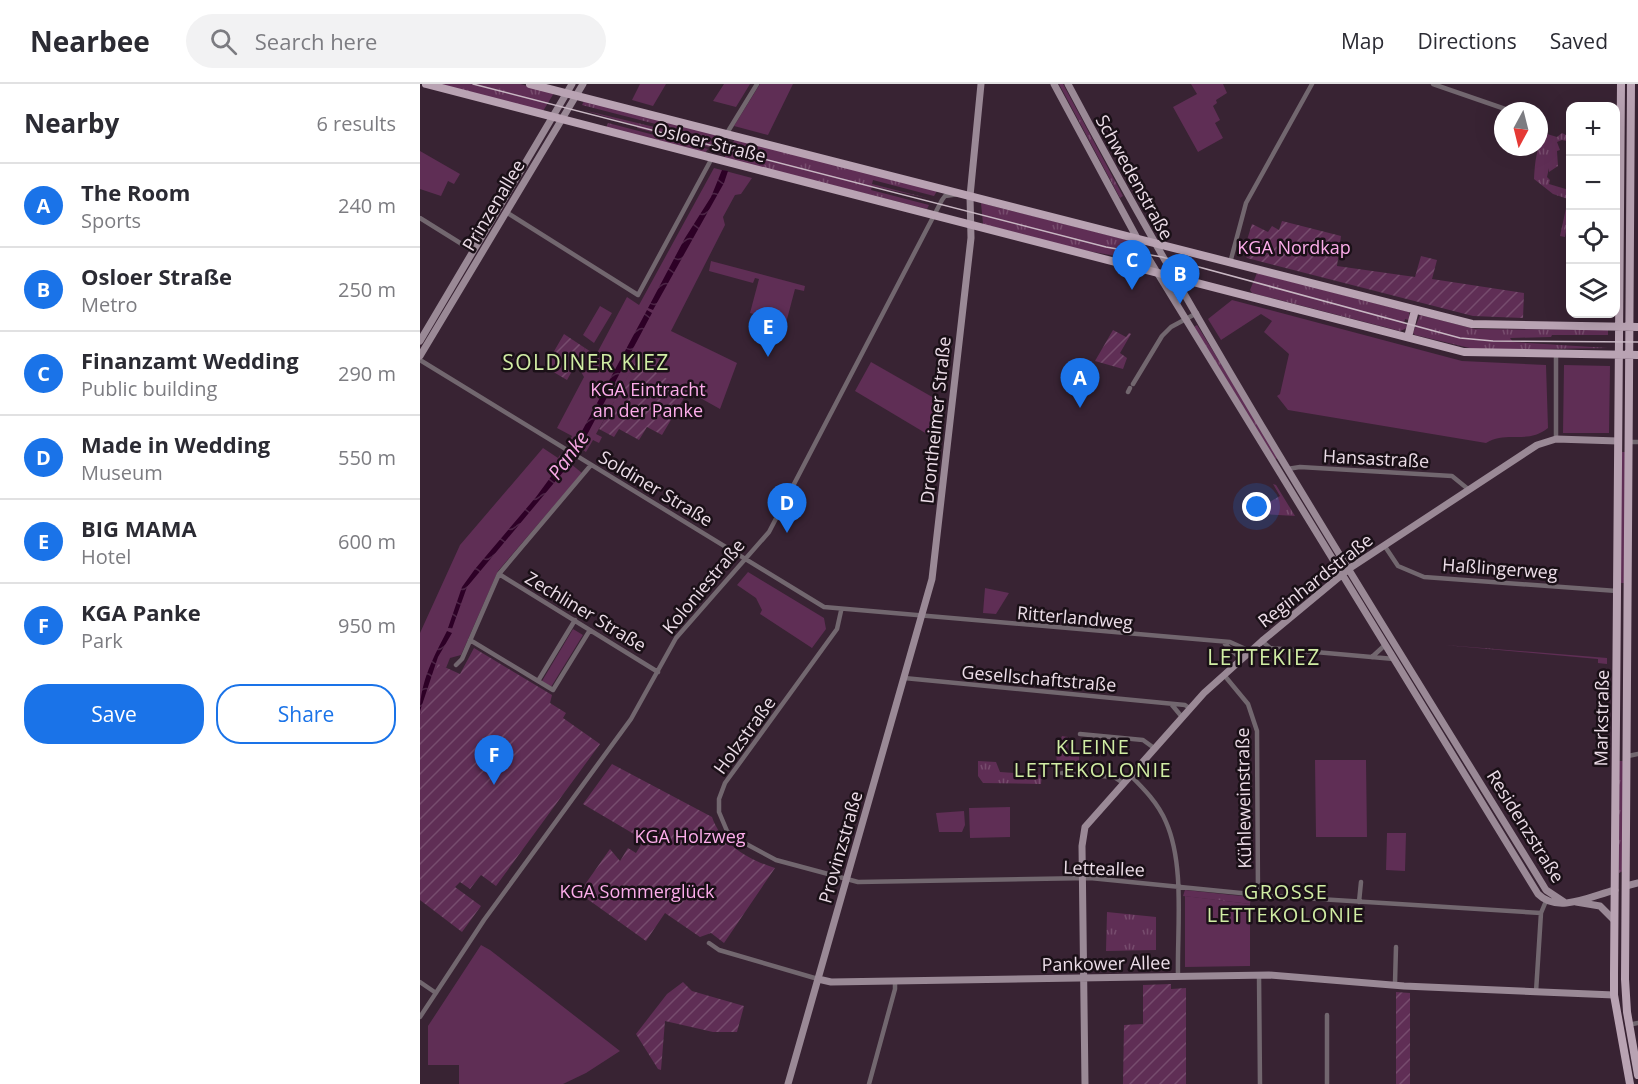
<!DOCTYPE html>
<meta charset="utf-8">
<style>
:root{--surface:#fff;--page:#f2f2f3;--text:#2b2b33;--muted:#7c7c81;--line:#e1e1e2;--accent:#1a73e8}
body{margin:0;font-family:"Open Sans",sans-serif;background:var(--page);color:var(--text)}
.controls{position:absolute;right:18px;top:18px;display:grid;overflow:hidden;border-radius:12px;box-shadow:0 6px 24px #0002}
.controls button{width:54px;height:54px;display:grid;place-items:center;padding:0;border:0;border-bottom:2px solid var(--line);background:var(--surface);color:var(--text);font:30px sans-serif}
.compass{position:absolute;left:1074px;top:18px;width:54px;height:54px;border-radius:50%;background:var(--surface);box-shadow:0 6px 24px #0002;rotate:187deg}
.you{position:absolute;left:837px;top:423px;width:21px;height:21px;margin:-15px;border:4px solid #fff;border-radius:50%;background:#1a73e8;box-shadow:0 0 0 9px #1a73e833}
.badge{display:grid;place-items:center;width:39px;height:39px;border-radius:50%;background:var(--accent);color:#fff;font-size:20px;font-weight:700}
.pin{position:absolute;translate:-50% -50px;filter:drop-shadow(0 2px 3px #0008)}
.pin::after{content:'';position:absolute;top:32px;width:21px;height:18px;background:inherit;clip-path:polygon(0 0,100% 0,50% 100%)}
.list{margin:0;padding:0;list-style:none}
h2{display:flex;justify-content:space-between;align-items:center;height:78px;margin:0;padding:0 24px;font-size:26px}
h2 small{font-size:20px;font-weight:400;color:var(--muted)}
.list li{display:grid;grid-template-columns:39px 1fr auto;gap:18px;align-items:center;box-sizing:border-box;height:84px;padding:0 24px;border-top:2px solid var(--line)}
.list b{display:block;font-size:22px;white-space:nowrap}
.list p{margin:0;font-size:20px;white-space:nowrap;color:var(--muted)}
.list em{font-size:20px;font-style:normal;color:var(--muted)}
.actions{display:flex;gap:12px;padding:18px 24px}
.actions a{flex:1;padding:14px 0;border:2px solid var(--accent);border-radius:24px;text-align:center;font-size:21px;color:var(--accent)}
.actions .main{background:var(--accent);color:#fff}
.icon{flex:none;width:33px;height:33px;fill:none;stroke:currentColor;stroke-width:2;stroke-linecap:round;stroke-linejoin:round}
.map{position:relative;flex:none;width:1218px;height:1000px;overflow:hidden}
header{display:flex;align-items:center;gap:36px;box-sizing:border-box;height:84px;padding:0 30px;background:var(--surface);border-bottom:2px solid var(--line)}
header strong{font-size:28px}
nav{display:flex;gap:33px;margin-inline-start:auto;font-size:21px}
.search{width:420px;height:54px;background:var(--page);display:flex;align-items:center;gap:15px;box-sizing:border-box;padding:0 21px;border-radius:33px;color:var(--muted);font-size:22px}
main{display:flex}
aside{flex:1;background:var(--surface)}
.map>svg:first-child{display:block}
.grass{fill:url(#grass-tufts)}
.park{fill:#5f2e55}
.garden{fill:url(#garden-furrows)}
.water{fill:url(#water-waves)}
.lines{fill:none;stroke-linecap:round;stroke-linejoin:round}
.street{stroke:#72676f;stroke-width:4.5}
.secondary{stroke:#9a8996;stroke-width:7}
.primary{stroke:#b9a3b3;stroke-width:8}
.tram{stroke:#c8b7c3;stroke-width:1.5}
.labels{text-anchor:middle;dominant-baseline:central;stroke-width:5;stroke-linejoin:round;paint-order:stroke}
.street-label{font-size:18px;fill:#ecdde8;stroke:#1a1017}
.park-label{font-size:18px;fill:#fdadeb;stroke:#1a1017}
.water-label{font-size:20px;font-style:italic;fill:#f8a8e5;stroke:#1a1017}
.neighbourhood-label{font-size:20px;letter-spacing:1.5px;fill:#d1eda4;stroke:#1a1017}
.quarter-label{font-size:21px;letter-spacing:1.5px;fill:#d1eda4;stroke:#1a1017}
</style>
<header>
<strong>Nearbee</strong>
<div class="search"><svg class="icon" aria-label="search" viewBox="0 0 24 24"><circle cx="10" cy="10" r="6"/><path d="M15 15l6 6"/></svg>Search here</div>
<nav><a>Map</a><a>Directions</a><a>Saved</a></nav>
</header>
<main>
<aside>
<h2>Nearby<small>6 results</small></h2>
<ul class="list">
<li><span class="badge">A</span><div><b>The Room</b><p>Sports</p></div><em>240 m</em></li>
<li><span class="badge">B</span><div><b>Osloer Straße</b><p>Metro</p></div><em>250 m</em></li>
<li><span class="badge">C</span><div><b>Finanzamt Wedding</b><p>Public building</p></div><em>290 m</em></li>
<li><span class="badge">D</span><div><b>Made in Wedding</b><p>Museum</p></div><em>550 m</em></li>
<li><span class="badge">E</span><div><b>BIG MAMA</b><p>Hotel</p></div><em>600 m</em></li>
<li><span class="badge">F</span><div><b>KGA Panke</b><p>Park</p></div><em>950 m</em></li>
</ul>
<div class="actions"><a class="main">Save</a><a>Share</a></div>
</aside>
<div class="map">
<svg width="1218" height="1000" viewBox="0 0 1218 1000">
<defs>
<pattern id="grass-tufts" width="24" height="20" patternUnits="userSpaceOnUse" patternTransform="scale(1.5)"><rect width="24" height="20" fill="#5f2e55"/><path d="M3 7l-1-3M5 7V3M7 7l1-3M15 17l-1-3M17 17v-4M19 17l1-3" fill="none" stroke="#764c6d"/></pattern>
<pattern id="garden-furrows" width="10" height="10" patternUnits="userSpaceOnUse" patternTransform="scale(1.5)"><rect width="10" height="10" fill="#5f2e55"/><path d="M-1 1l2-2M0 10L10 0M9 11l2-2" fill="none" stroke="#764c6d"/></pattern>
<pattern id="water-waves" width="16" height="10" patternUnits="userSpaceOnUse" patternTransform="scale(1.5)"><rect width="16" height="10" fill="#2d0026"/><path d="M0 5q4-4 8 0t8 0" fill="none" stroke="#4c2546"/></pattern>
</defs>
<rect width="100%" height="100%" fill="#382333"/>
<path class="grass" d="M17,0H100L134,9L123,27Z
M639,0H643L703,112L700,114Z
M164,17L297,50L294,55L162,21Z
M163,26L293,57L289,63L217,44V42Z
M188,39L288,65L285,69L186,44Z
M1142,49L1150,53V58L1142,56L1137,58L1140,66L1137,67L1138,82L1129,88V84L1127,93L1130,96L1129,100L1149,106C1154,120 1148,138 1145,153L1140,152L1148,115L1133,110L1114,95C1115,78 1116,61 1127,50L1137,53Z
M315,55L517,107L514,112L453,96L452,100L511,115L452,102L451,106L509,121L507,125L304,74Z
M561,119L707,156L711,163L709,166L719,176L662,166L563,140Z
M837,189L989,228V236L985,235L984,240L988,241L987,244L980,247L832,209L830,206Z
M1000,231L1055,245L1188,246V251H1132L1131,253L1090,254L1093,258L1188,264L1058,266L995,251L993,249Z
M777,241L859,374L855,375L774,243Z
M1201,368H1208L1206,499H1200Z
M853,400L856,401L875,432L828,429L829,424L837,425L860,412Z
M1025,561L1187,574V580L1178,579V575Z
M558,677L576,678L580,688L622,691L621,700L563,699L558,692Z
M1199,677H1205L1203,787L1199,789Z
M765,806L831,813L830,820L763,812Z
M687,828L736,833V866L686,867Z"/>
<path class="park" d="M220,0H246L233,22L212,16Z
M304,0H330L316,23L293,17Z
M340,0H373L348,51L314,42Z
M771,0H803L807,9L796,16L797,19L793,22L800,36L795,39L803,54L778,68L753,23L777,10Z
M0,67L40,90L34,100L28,97L21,112L0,105Z
M294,84L332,94L321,110L315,111L303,133L305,141L251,247L317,279L300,325L216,278L176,350L182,353L179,359L173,356L166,368L149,357L152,352L137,344L164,293L160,286L161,280L157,278L165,264L176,271L207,213L219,221Z
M291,177L385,202L384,207L375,205L366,239L330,229L339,195L335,194L333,199L289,187Z
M812,216L1042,277L1126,281L1128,344C1107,361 1086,346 1066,359L868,326L857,312L860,310L869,270L844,248L852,237L841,230L801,256L788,235Z
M180,222L192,229L174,259L163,251Z
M451,278L521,318L518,350L510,346L507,350L435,307Z
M1144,281L1190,282L1189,349H1143Z
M123,364L138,374L140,371L162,389L78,487L41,571L30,574L26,584L19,581L0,636V549L40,461Z
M328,488L404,534L406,545L392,564L340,530L342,526L336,514L317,501Z
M565,504L589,509L576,530L563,529Z
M153,545L163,551L131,603L122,597Z
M642,652L648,653L647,670H659V680L656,685L637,682L636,667Z
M946,676L947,753H896L895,676Z
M590,723V753L550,754L549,724Z
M544,727L545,741L542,748H519L516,729Z
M967,749H986L985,787L966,786Z
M765,812L830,820V882L765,883Z
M61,861L70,866L200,967L166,989L143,1000H39V981H8V942Z"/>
<path class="garden" d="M862,137L921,152L917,182L995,193L1001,172L1017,176L1012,195L1104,209L1103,234L1053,232L827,174L823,169L832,140L848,148L852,142L859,146Z
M693,246L706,253L709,249L711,250L700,269L707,274L703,285L675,277Z
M144,250L165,264L147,296L125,283Z
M216,277L268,307L242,351L227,343L219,356L199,345L194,353L179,345Z
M54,564L132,611L130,619L146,629L143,634L180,660L76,802L61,791L50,805L40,798L35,803L61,822L42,848L0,816V632L18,580L40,590Z
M192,680L292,733C301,760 329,776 355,784L304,859L291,849L280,853L245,829L226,857L159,809L190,765L200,777L208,764L216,769L224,756L163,720Z
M263,898L272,907L324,922L317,948H293L245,937L241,986L238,985L216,950L247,910Z
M751,900V905L766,904V1000H703L704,941L723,940V901Z
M976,908L990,909V1000H976Z"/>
<path class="water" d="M302,86L308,87L304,99L233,226L228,224L265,154L291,113Z
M227,226L232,229L160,364L149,381L47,503L32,545L28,544L42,503L55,485L116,413L155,360Z
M27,547L32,549L18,573L0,627C0,598 14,572 27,547Z"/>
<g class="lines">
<path class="street" d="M1013,0L1091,27
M307,49L337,0
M86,128L218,211L292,74
M0,134L53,167
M810,179L826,119L892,0
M1136,270V355
M0,276L404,523L810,558L830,567
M713,300L742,252L751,243L777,229
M708,308L710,304
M1210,358H1218
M867,385L880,383L1032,392L1048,405
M964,461L978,482L1004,493L1197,507
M79,490L238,588
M421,527L417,545L305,699L299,715V728L307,747L317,755L356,776L438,798L670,794L851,812L1121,829
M155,536L118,597L133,606L170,546
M50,556L118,597
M842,557L850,564L974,575
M805,560L821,575
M952,573L965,561
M36,581L42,575L79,490L171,381
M804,591L828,620L837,647L838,811
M484,594L765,621L769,624
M752,621L762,633
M660,650L723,656L734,664
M1208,672L1218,670
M642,689L694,693L703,699
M710,691C724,705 738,719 746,738C765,781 757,845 758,892
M939,818L941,798
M289,859L299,866L398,895
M839,891L840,1000
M0,898L16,909
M975,899L976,863
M1116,908L1121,829L1126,817
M907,931V1000
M0,933L64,836L211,635L256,554L349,448L522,116L525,112L539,110
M1208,941L1218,939
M449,1000L475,905V897"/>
<path class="secondary" d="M634,0L724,167L1118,810C1138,830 1171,812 1195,806
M648,0C794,276 963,540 1126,806L1144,818
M0,257L152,0
M0,272L163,0
M1206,802L1218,799
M1156,818L1180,822L1194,836
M398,895L411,898L849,891L984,902L1194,911
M368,1000L512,495L551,154L550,112L561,0
M665,1000L662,762L665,743L784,609L842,557L930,484L1117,361L1136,355L1198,357"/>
<path class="primary" d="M6,0L1044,268L1218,271
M110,0L1052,240L1218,243
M1201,0L1194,890V911L1210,1000
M1211,0L1205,895L1207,928L1218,991
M988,253L995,226"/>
<path class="tram" d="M53,0L686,163L742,173L1040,254L1073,257L1218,258"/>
</g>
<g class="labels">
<g class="street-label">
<text transform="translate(290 58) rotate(14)">Osloer Straße</text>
<text transform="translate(715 93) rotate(61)">Schwedenstraße</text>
<text transform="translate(73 121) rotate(-59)">Prinzenallee</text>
<text transform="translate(515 336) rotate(-84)">Drontheimer Straße</text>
<text transform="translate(956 374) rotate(3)">Hansastraße</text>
<text transform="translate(236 404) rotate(31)">Soldiner Straße</text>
<text transform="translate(1080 484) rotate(4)">Haßlingerweg</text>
<text transform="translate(895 496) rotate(-38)">Reginhardstraße</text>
<text transform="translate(283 502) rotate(-50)">Koloniestraße</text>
<text transform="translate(166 527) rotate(31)">Zechliner Straße</text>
<text transform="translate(655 533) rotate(5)">Ritterlandweg</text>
<text transform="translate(619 594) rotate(5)">Gesellschaftstraße</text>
<text transform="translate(1181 634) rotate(-89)">Markstraße</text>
<text transform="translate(324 651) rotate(-54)">Holzstraße</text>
<text transform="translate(823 714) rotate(-91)">Kühleweinstraße</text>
<text transform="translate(1106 742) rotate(58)">Residenzstraße</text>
<text transform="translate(420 763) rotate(-74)">Provinzstraße</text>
<text transform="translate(684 784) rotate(2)">Letteallee</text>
<text transform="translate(686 879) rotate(-1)">Pankower Allee</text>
</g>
<g class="park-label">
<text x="874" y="163">KGA Nordkap</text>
<text x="228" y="305">KGA Eintracht<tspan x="228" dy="21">an der Panke</tspan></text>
<text x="270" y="752">KGA Holzweg</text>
<text x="217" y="807">KGA Sommerglück</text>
</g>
<g class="water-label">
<text transform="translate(148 371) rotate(-54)">Panke</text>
</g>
<g class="neighbourhood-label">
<text x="673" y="662">KLEINE<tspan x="673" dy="23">LETTEKOLONIE</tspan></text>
<text x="866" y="807">GROSSE<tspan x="866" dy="23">LETTEKOLONIE</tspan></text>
</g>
<g class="quarter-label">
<text x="166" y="278">SOLDINER KIEZ</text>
<text x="844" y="573">LETTEKIEZ</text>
</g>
</g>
</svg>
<div class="controls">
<button>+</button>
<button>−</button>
<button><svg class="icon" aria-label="locate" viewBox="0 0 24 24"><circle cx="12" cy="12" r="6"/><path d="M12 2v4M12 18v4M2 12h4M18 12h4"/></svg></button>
<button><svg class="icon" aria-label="layers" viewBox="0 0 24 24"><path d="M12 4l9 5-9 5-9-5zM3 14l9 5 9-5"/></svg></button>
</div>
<svg class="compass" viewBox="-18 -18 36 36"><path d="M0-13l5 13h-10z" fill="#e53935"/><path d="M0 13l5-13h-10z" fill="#7c7c81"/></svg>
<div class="you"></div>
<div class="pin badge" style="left:660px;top:324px">A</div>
<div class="pin badge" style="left:760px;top:220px">B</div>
<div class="pin badge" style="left:712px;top:206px">C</div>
<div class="pin badge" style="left:367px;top:449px">D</div>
<div class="pin badge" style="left:348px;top:273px">E</div>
<div class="pin badge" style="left:74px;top:701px">F</div>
</div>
</main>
